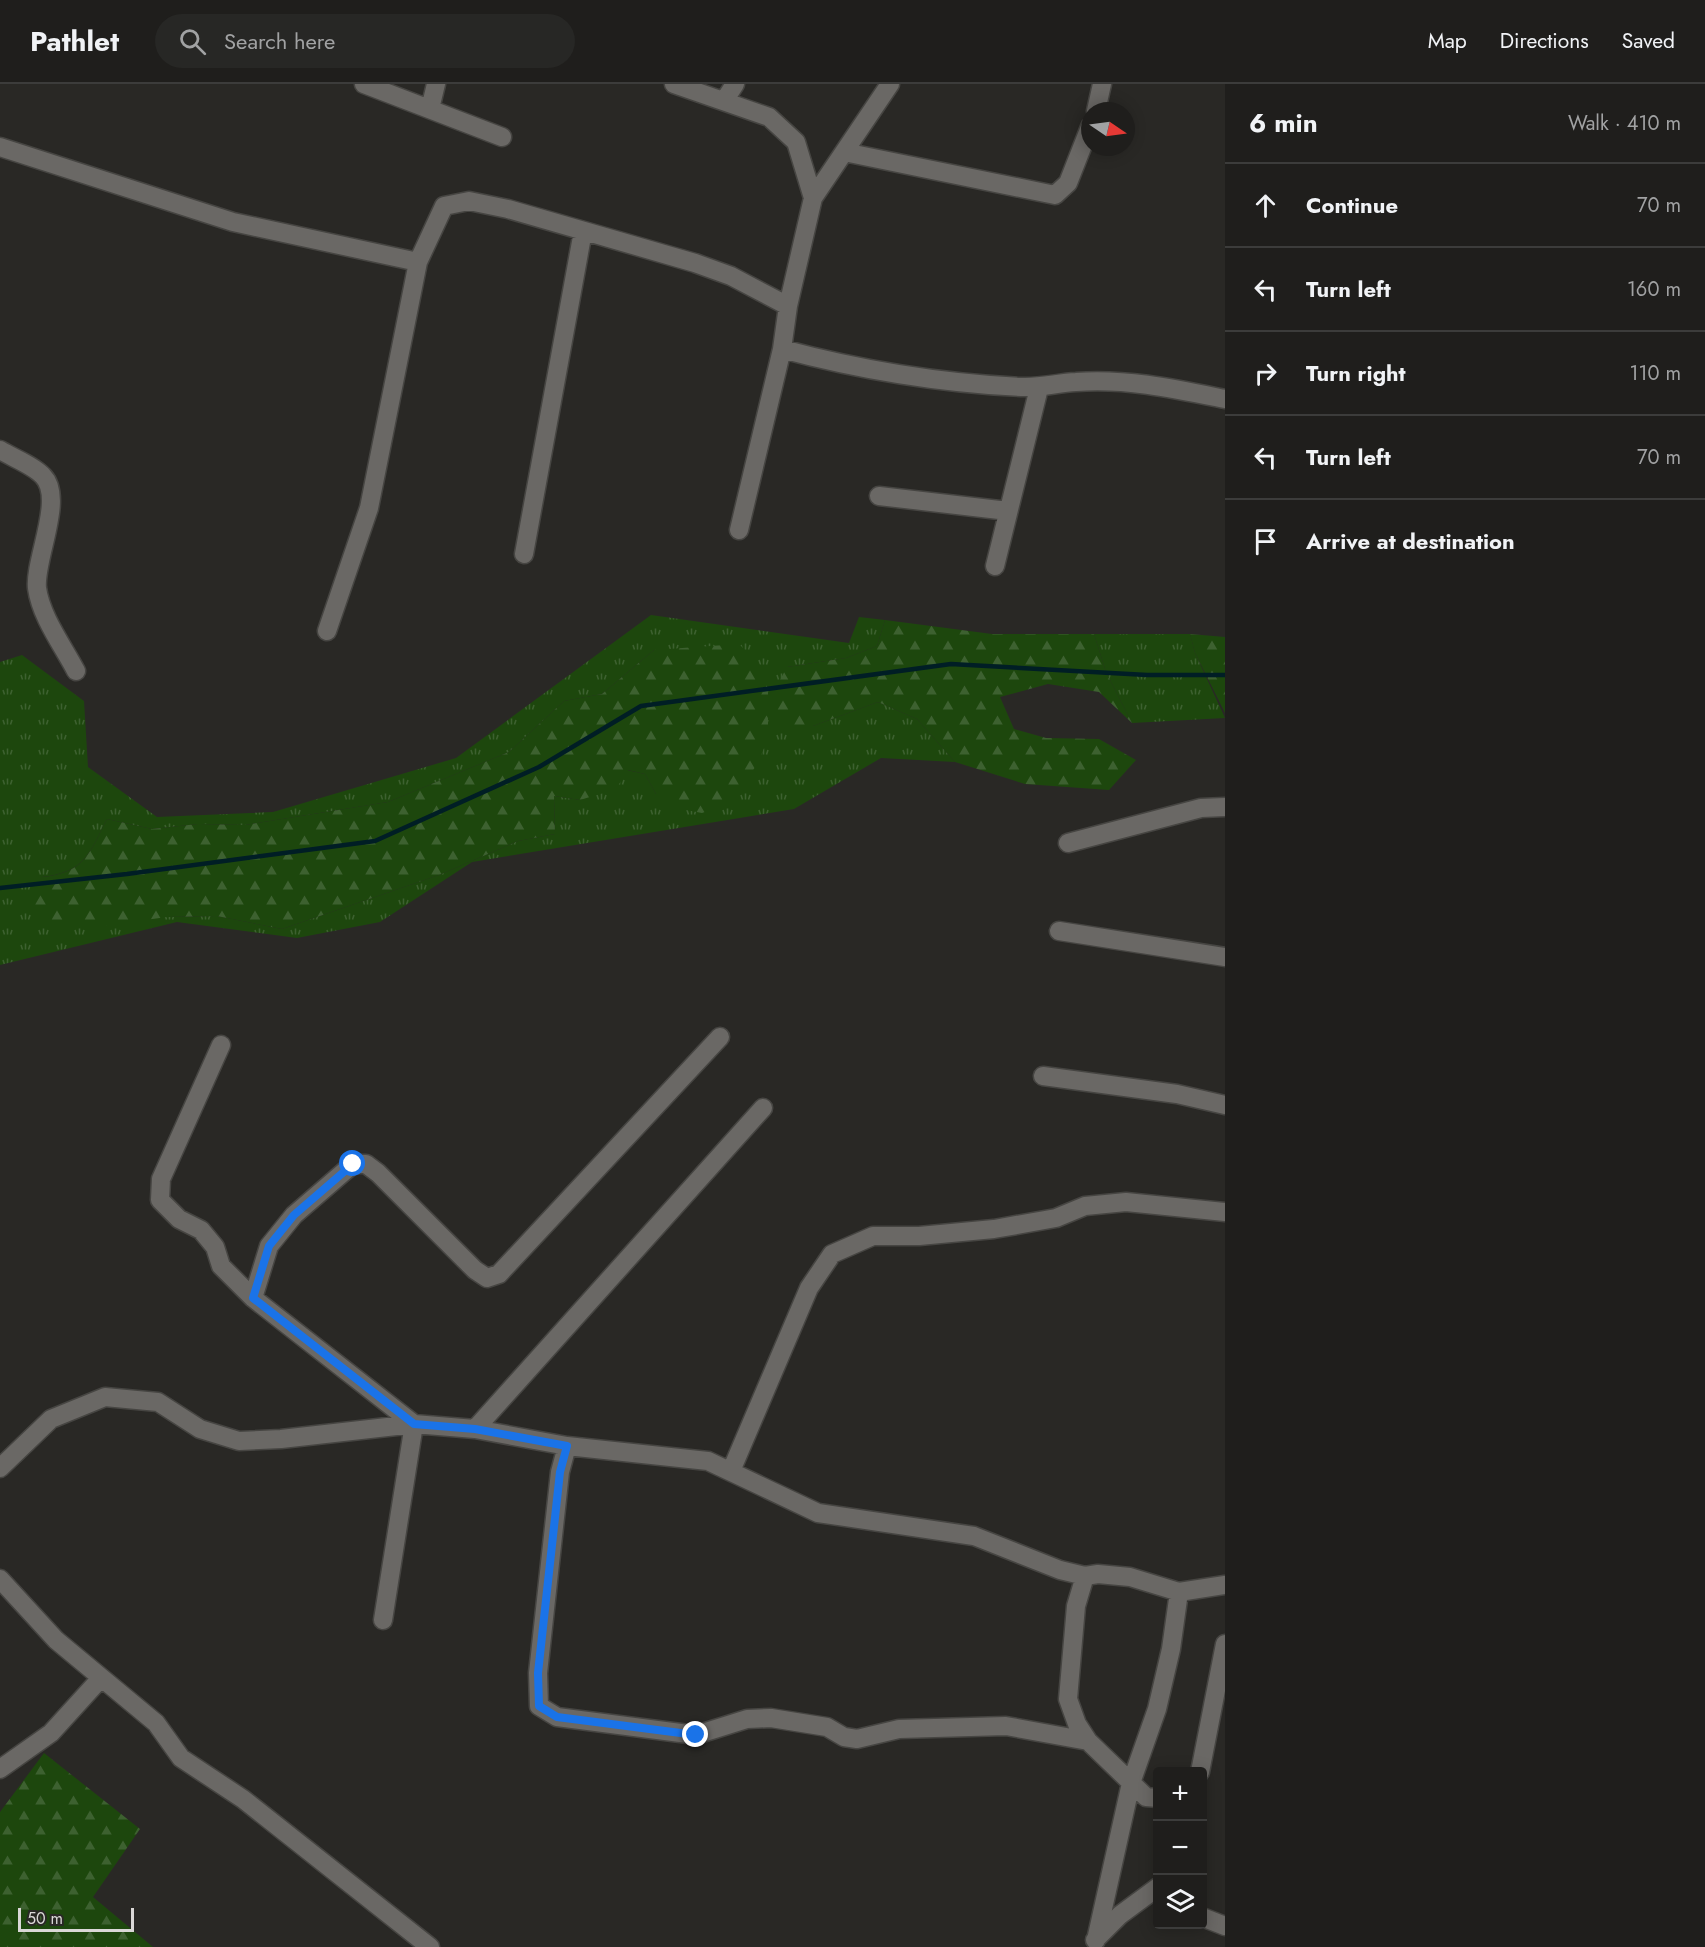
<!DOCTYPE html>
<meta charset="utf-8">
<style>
:root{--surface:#1f1e1c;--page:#272725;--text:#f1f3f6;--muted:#a1a2a3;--line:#3c3c3b}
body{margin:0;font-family:Jost,sans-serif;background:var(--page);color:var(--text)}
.controls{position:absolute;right:18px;bottom:18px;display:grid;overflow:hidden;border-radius:6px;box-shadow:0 3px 15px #0003}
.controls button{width:54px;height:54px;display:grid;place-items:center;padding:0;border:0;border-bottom:2px solid var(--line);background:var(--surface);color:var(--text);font:30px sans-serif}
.compass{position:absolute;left:1081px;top:18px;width:54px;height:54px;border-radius:50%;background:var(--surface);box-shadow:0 3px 15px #0003;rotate:103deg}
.scale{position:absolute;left:18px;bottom:15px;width:116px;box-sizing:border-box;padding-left:6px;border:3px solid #dad8d7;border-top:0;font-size:16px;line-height:21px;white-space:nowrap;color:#dad8d7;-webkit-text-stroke:4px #292825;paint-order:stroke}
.stop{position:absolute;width:18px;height:18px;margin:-14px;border:4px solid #1a73e8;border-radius:50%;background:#fff}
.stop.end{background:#1a73e8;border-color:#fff;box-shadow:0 2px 6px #0008}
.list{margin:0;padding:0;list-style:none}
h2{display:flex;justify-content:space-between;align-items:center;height:78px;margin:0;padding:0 24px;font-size:26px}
h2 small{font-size:20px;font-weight:400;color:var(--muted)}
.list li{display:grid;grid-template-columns:39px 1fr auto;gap:18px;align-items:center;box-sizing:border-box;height:84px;padding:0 24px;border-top:2px solid var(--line)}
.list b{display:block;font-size:22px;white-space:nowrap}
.list em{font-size:20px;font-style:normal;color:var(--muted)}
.icon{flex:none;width:33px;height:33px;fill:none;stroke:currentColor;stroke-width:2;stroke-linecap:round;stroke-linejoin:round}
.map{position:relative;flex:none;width:1225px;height:1863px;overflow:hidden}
header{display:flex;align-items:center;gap:36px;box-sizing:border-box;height:84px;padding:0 30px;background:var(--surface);border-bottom:2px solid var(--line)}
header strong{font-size:28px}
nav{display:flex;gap:33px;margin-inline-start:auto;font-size:21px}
.search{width:420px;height:54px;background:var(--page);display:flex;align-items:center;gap:15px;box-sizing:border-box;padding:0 21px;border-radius:33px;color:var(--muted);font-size:22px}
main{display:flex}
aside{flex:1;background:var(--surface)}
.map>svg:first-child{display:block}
.grass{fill:url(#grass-tufts);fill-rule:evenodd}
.forest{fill:url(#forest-firs)}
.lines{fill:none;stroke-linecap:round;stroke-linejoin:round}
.stream{stroke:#001e25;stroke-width:4.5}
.street-casing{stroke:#464542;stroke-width:21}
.street{stroke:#6a6865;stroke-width:18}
.route{stroke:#1a73e8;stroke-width:8}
</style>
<header>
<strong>Pathlet</strong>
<div class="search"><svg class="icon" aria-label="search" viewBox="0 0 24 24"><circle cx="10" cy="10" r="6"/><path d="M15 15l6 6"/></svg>Search here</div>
<nav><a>Map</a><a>Directions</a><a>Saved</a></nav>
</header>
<main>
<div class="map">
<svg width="1225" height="1863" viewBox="0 0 1225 1863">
<defs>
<pattern id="grass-tufts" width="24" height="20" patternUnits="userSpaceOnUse" patternTransform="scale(1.5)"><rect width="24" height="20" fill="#1d470d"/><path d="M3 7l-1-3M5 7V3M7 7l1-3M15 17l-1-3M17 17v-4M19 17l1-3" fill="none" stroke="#3d6130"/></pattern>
<pattern id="forest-firs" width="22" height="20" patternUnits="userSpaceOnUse" patternTransform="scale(1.5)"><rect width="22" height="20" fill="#1d470d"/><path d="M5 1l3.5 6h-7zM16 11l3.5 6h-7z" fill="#3d6130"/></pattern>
</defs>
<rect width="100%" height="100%" fill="#292825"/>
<path class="grass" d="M651,531L849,559L859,533L885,536L877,562L846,574L787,583L813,642L878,618L917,635L955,678L881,674L794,725L472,778L380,838L297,854L177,838L0,881V578L22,571L84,617L88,683L157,733L273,728L456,674ZM654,566L656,710L645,690L627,686L580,716L554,712L555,750L518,757L439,791L282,845L217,832L167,833L42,793C85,788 89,770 107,735L152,745L198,740L245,741L388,718L509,668L564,617L602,610Z
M1094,550H1190L1195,569L1225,634L1132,639L1106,588Z"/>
<path class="forest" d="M885,536L992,550H1094L1106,588L1132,639L1099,608L1048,600L1000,613L1014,645L1046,654L1099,655L1136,676L1109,706L1025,700L955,678L917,635L878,618L813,642L780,641L773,609L787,583L846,574L877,562Z
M1190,550L1225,553V629L1195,569Z
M739,560L768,589V654L758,679L730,719L702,729L670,723L656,710L645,690L628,686L616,705L580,716L554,712L555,750L518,757L439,791L282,845L217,832L167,833L94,843L37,835L34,817L43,793C85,788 89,770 107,735L152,745L198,740L245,741L388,718L509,668L564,617L602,610L654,566Z
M44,1669L140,1745L93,1813L153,1863H0V1728Z"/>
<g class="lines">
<path class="stream" d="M0,804L127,790L375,757L539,683L641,622L951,580L1147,591H1225"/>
<defs>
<path id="street" d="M364,0L502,53
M674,0L769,33L796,58L813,114L788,222
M724,17L735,0
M430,25L436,0
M1096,27L1102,0
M0,63L233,138L418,178
M844,68L1055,111L1068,99L1090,43
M813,114L890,0
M0,366C13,374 33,381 43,392C65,414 34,476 37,504C41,533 63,562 76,587
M879,412L1008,427
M739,446L782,265
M524,470L583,147
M995,482L1039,304
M327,547L369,424L418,178L444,122L469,117L508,125L695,179L731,192L788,222L782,265C860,286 940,299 1021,303C1040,304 1057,299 1076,298C1126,294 1176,305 1225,315
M1068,759L1201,724L1225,723
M1059,847L1225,873
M221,961L161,1095L160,1116L179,1135L201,1146L215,1163L221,1182L253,1214L414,1340L383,1536
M1043,992L1177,1010L1225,1021
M253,1214L269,1162L294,1131L353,1080H366L378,1089L475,1186L487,1194L499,1190L720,953
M475,1345L763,1024
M0,1384L51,1335L105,1313L158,1318L200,1345L239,1357L281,1355L414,1340L475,1345L567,1362
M731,1387L809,1204L832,1170L873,1152H919L994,1145L1056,1134L1085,1122L1126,1118L1225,1128
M1085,1492L1076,1522L1068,1615L1077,1640L1088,1657
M0,1495L56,1556L156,1639L181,1674L243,1715L430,1863
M0,1685L51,1649L101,1594
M1200,1688L1225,1560
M1158,1714L1146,1713L1088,1657L1006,1642L899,1645L857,1655L844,1653L827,1643L771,1634L747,1635L696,1651L557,1633L539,1622L538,1589L560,1388L567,1362L708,1377L818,1429L974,1452L1060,1486L1085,1492L1098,1490L1130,1493L1179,1508L1225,1501
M1202,1833L1225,1842
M1095,1856L1120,1831L1158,1803
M1096,1856L1131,1699L1157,1625L1171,1565L1179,1508"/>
</defs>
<use href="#street" class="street-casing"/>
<use href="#street" class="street"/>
</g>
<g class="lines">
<path class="route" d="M353,1080L294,1131L269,1162L253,1214L414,1340L475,1345L567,1362L560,1388L538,1589L539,1622L557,1633L696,1651"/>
</g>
</svg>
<div class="controls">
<button>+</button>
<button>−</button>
<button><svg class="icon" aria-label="layers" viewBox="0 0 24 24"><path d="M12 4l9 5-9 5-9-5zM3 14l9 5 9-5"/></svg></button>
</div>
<svg class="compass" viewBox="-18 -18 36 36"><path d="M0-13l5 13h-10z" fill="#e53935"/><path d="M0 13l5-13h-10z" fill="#a1a2a3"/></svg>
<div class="scale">50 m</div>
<div class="stop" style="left:353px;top:1080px"></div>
<div class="stop end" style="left:696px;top:1651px"></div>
</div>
<aside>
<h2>6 min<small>Walk · 410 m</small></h2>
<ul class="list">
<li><svg class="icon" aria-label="ahead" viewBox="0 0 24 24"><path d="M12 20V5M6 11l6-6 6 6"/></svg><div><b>Continue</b></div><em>70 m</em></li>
<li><svg class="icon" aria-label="left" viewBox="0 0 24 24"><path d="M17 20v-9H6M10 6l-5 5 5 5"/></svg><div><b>Turn left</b></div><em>160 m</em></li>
<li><svg class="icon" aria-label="right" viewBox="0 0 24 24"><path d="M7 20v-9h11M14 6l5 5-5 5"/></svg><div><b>Turn right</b></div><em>110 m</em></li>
<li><svg class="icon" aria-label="left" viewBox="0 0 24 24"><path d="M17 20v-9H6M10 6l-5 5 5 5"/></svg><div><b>Turn left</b></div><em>70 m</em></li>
<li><svg class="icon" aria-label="arrive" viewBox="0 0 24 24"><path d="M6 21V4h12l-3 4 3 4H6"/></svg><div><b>Arrive at destination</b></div></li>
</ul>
</aside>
</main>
